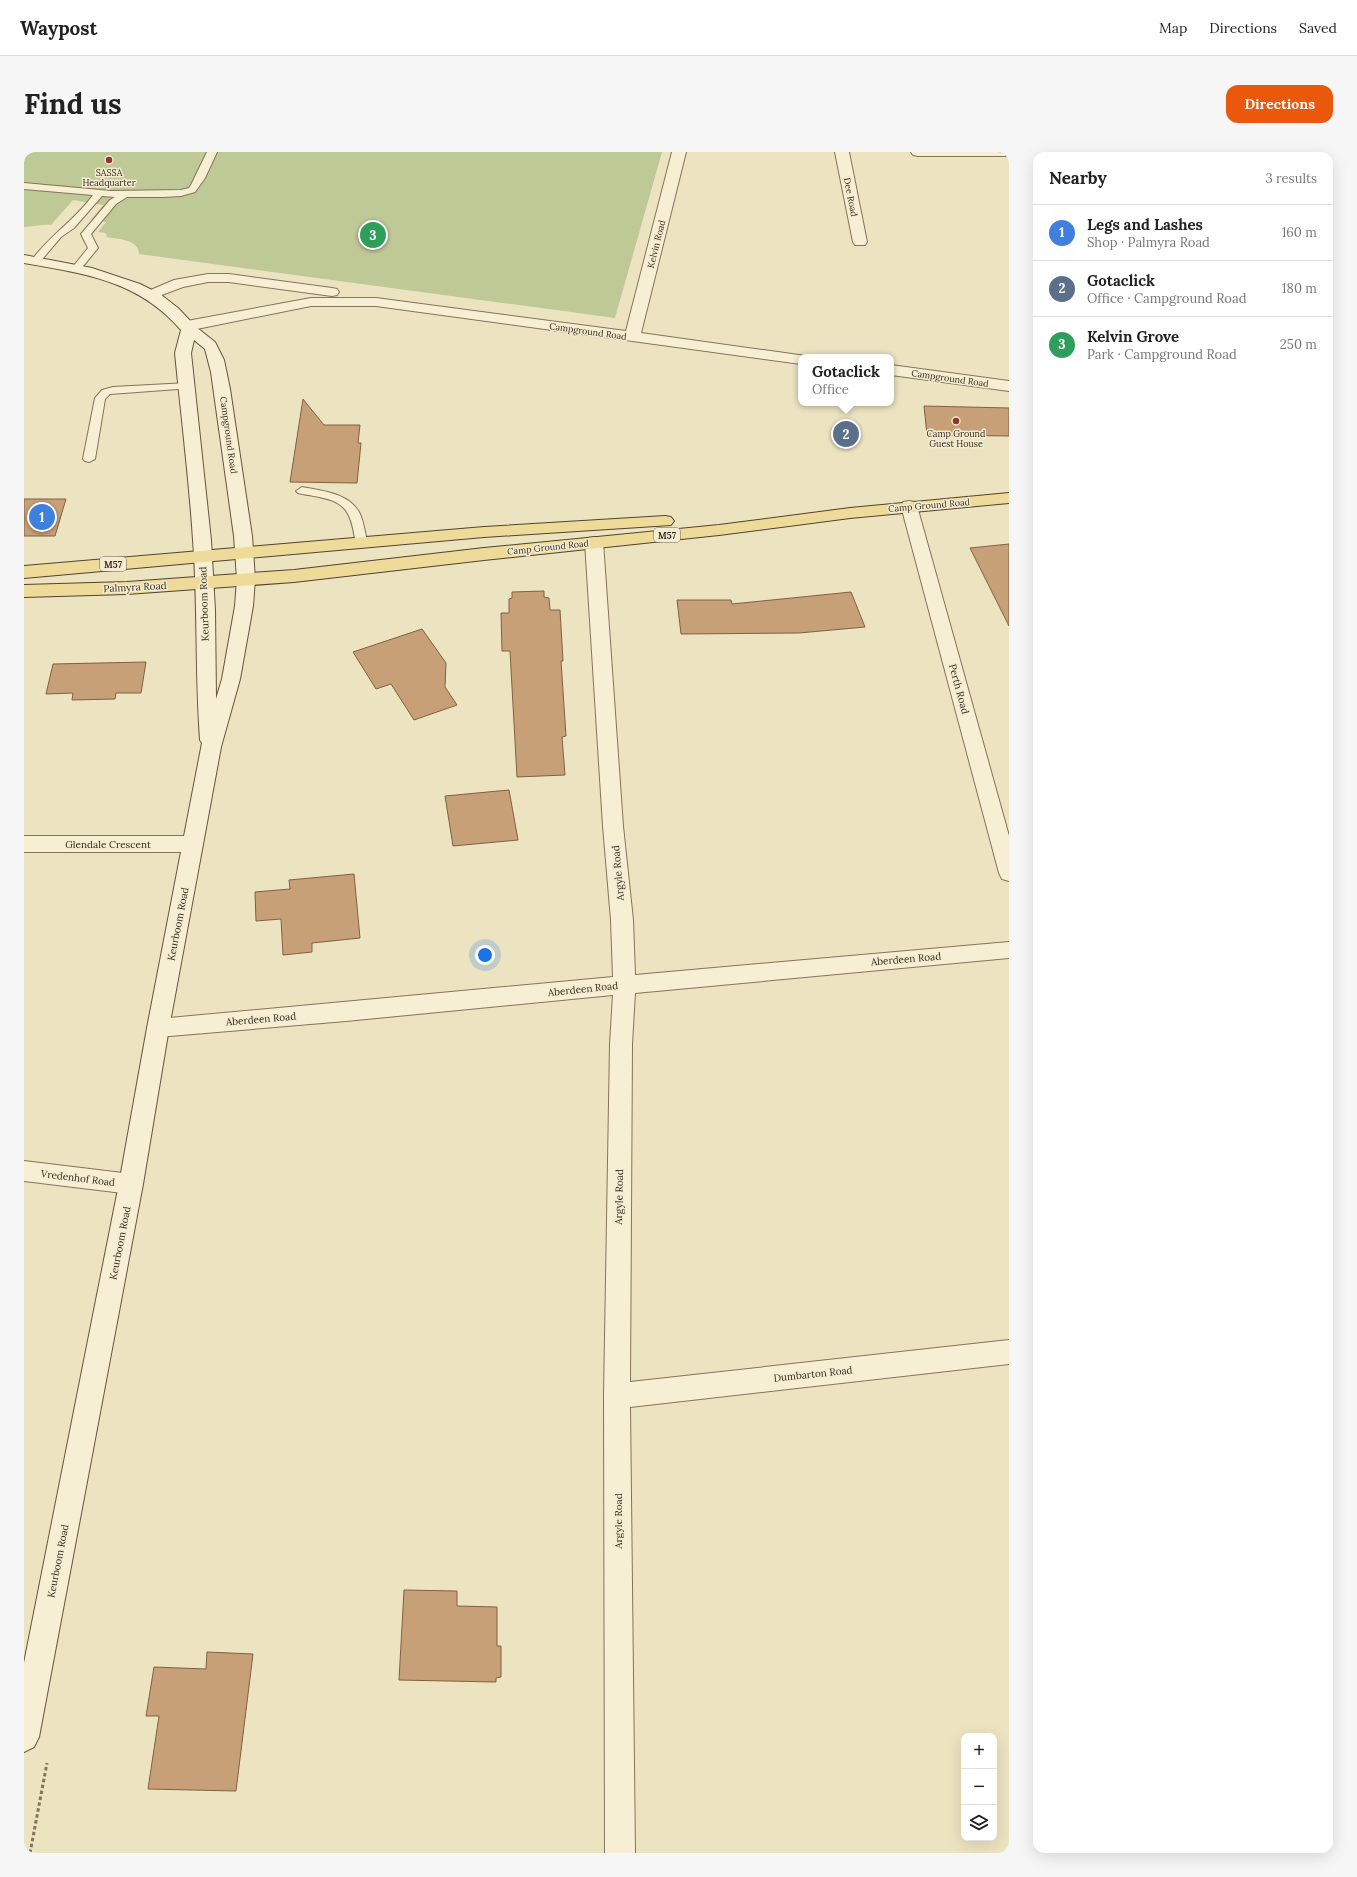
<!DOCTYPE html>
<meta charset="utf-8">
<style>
:root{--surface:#fff;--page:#f6f6f6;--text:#222;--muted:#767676;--line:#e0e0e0;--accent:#ea580c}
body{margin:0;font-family:Lora,serif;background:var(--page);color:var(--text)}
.controls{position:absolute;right:12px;bottom:12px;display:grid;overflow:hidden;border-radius:8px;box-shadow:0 4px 16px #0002}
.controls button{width:36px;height:36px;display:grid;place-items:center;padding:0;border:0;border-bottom:1px solid var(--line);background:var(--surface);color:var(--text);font:20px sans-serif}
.you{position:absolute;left:461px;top:803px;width:14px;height:14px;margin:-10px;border:3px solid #fff;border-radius:50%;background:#1a73e8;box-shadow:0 0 0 6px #1a73e833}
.badge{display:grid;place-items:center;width:26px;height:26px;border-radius:50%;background:var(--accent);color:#fff;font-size:13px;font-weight:700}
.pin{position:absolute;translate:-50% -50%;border:2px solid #fff;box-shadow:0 1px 4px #0006}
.popup{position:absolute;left:774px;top:202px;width:96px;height:52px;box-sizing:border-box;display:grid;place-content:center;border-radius:8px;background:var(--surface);filter:drop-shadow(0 1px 3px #0005);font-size:13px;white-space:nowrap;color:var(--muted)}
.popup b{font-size:15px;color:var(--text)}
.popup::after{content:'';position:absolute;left:50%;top:100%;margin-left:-8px;border:8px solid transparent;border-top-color:var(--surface)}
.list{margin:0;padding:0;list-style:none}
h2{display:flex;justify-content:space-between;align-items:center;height:52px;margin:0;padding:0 16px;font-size:17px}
h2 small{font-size:13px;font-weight:400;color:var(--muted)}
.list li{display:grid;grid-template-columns:26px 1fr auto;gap:12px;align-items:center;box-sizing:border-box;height:56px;padding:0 16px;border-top:1px solid var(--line)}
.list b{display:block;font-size:15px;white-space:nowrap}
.list p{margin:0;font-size:13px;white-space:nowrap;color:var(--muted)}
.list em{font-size:13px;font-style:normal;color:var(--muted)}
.icon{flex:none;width:22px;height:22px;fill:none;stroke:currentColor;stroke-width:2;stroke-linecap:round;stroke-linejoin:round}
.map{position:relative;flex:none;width:985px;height:1701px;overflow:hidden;border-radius:12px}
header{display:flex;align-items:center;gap:24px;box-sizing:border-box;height:56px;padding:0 20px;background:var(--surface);border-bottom:1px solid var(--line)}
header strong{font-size:19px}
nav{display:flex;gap:22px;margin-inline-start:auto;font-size:14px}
.intro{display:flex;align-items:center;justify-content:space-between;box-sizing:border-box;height:96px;padding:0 24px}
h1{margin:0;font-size:28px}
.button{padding:10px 18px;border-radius:12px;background:var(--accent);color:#fff;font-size:14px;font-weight:700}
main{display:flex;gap:24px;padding:0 24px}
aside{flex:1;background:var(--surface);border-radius:12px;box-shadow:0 4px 16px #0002}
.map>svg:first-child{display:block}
.green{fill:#bfc996}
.building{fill:#c8a078;stroke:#826040}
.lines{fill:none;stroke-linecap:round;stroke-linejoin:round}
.lane-casing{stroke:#847459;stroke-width:2}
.street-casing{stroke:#847459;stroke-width:2}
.secondary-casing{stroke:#66553d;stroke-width:2}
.primary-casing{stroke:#52422e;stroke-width:2}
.path{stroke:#847459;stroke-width:3;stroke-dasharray:3.5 2.5;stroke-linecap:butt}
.lane{fill:#f7efd4;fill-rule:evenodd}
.street{fill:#f7efd4;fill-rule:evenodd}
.secondary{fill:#f7efd4;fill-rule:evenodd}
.primary{fill:#eedb9a;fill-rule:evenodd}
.poi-dot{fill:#91342c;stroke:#f4ecd0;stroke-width:1.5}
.labels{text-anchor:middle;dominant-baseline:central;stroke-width:3;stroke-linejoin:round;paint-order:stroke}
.far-poi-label{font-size:9px;fill:#352a1d;stroke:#f4ecd0}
.far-street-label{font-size:9px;fill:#352a1d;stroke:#f4ecd0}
.shield{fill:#f4ecd0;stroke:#6e6453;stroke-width:1}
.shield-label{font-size:9px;font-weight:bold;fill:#352a1d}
.street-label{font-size:10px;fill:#352a1d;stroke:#f4ecd0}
</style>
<header>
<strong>Waypost</strong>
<nav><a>Map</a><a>Directions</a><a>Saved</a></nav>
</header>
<div class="intro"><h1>Find us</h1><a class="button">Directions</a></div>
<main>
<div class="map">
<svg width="985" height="1701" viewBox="0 0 985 1701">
<rect width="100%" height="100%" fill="#ece3c1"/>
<path class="green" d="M0,0H638L591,166L115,102C115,87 93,87 82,85L83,83L81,81L74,80L82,70L67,68L79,53L49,48L27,73C15,72 11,75 0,75Z"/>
<path class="building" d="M279,247L300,273H336L334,291H337L333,331L266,330Z
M900,254L985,256V284L903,283Z
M0,347H42L31,384H0Z
M985,392V474L946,396Z
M520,439V445L525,446L526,458H536L539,509H537L542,584L538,585L541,623L493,625L486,499H478L477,461H485V447L488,446V440Z
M827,440L841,475L775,481L657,482L653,448H707L708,452Z
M398,477L422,511L421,535L433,553L390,568L367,532L352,537L329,500Z
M122,510L117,541H92L91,547L48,548L49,541L22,542L29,512Z
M485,638L494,688L429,694L421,644Z
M330,722L336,786L288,791V800L259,803L257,767L232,769L231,740L266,737L265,728Z
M380,1438L433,1439V1454L473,1455V1494H477V1525L472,1526V1530L375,1528Z
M183,1500L229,1502L212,1639L124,1637L135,1564H122L130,1515L182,1517Z"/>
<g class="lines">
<defs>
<path id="lane" d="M183,0H193L181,26L171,40L157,44L139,45H103L92,52L67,82L74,96L56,118L53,119L48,116L64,96L57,82L86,48L91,45L78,44L50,76L37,85L15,111H9L7,109C25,84 51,68 69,43L0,37V31L87,39L157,38L165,36L167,33Z
M164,231L168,232L169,234L168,236L86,242L81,247L71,307L65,310L61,309L59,307L71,246L78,238L89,235Z
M278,335C298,339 326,341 336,362C340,371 341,382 344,392L342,395H334L332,392C330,382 329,371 324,362C316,345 290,345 274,341L272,339Z"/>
<path id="street" d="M648,0H662L617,181L782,204L783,205H777V212L352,154H287L163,179L158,177L155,174L158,171L163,169L287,146H352L602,179Z
M811,0H825L843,90L841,93H831L829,90Z
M887,0H985V4H894L889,3Z
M184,122H205L308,136L313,137L315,140L313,143L308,144L205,130H184L159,135L127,147L122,146L120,143L122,140L150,128Z
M867,213L985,229V239L867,223Z
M885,349L891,350L893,354L985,684V729L978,727L975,721L877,354L879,350Z
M570,385L576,386L579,390L599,674L609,768L611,823L985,790V806L611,841L608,892L606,1230L985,1188V1212L606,1255L611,1701H581L580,1244L586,892L589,843L322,869L134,885L126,882L123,876L126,870L134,867L589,825L587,768L579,674L561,390L564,386Z
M0,684H169L176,687L179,692L176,697L169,700H0Z
M0,1009L107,1022L115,1025L119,1032L115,1039L107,1042L0,1029Z"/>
<path id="secondary" d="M0,103L68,116L116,132L136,142L154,156L172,175L191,190L200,208L206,237L228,384L231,427L229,454L216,527L197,595L145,876L119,1032L15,1585L10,1595L0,1600V1511L95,1032L123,876L178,591L176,588C171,521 174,455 169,388C165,326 157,263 151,201L157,178C114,128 61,122 0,111ZM170,188L181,197L187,220L210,384L213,427L211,454L198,527L192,547L191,458L187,388L167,201Z"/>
<path id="primary" d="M985,341V351L826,366L695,383L460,408L270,430L103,442L0,445V433L103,430L270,418L460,396L695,373L826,356Z
M641,364L647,365L650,369L647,373L460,385L0,426V414L460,375Z"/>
</defs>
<use href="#lane" class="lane-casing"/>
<use href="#street" class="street-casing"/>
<use href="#secondary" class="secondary-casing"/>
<use href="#primary" class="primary-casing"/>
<path class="path" d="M6,1701L23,1611"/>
<use href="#lane" class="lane"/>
<use href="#street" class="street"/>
<use href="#secondary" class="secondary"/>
<use href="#primary" class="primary"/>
</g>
<g class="poi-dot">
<circle cx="85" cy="8" r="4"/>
<circle cx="932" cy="269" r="4"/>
</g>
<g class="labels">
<g class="far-poi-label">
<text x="85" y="20">SASSA<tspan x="85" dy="10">Headquarter</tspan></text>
<text x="932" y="281">Camp Ground<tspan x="932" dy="10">Guest House</tspan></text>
</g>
<g class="far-street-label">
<text transform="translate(827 45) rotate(79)">Dee Road</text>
<text transform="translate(632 92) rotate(-76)">Kelvin Road</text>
<text transform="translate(564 179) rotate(8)">Campground Road</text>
<text transform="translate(926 226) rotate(8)">Campground Road</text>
<text transform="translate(205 283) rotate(82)">Campground Road</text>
<text transform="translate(905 353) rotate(-5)">Camp Ground Road</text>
<text transform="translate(524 395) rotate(-6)">Camp Ground Road</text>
</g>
<g class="shield">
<rect x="630" y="376" width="26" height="14" rx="3"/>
<rect x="76" y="405" width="26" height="14" rx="3"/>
</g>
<g class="shield-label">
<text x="643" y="383">M57</text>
<text x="89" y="412">M57</text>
</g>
<g class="street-label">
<text transform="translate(111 435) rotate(-3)">Palmyra Road</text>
<text transform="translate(180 452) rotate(-92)">Keurboom Road</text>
<text transform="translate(935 537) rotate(75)">Perth Road</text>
<text x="84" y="692">Glendale Crescent</text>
<text transform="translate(594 721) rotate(-95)">Argyle Road</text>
<text transform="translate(154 772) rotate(-79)">Keurboom Road</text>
<text transform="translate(882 807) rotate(-5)">Aberdeen Road</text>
<text transform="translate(559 837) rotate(-6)">Aberdeen Road</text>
<text transform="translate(237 867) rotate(-5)">Aberdeen Road</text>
<text transform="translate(54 1026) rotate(7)">Vredenhof Road</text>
<text transform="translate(595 1045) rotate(-89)">Argyle Road</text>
<text transform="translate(96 1091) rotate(-79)">Keurboom Road</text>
<text transform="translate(789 1222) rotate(-6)">Dumbarton Road</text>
<text transform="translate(594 1369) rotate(-90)">Argyle Road</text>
<text transform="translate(34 1409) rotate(-79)">Keurboom Road</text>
</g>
</g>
</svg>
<div class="controls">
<button>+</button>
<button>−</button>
<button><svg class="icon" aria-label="layers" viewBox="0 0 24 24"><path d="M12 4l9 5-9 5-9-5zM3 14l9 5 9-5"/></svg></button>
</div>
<div class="you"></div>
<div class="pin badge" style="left:18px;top:365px;background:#3f7fe0">1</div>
<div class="pin badge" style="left:822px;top:282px;background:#5c6f8a">2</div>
<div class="popup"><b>Gotaclick</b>Office</div>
<div class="pin badge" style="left:349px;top:83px;background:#2e9e5b">3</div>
</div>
<aside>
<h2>Nearby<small>3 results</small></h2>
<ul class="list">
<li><span class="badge" style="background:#3f7fe0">1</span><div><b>Legs and Lashes</b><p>Shop · Palmyra Road</p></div><em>160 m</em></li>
<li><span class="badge" style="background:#5c6f8a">2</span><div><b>Gotaclick</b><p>Office · Campground Road</p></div><em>180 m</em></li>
<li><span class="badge" style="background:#2e9e5b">3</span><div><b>Kelvin Grove</b><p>Park · Campground Road</p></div><em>250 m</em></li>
</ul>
</aside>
</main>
